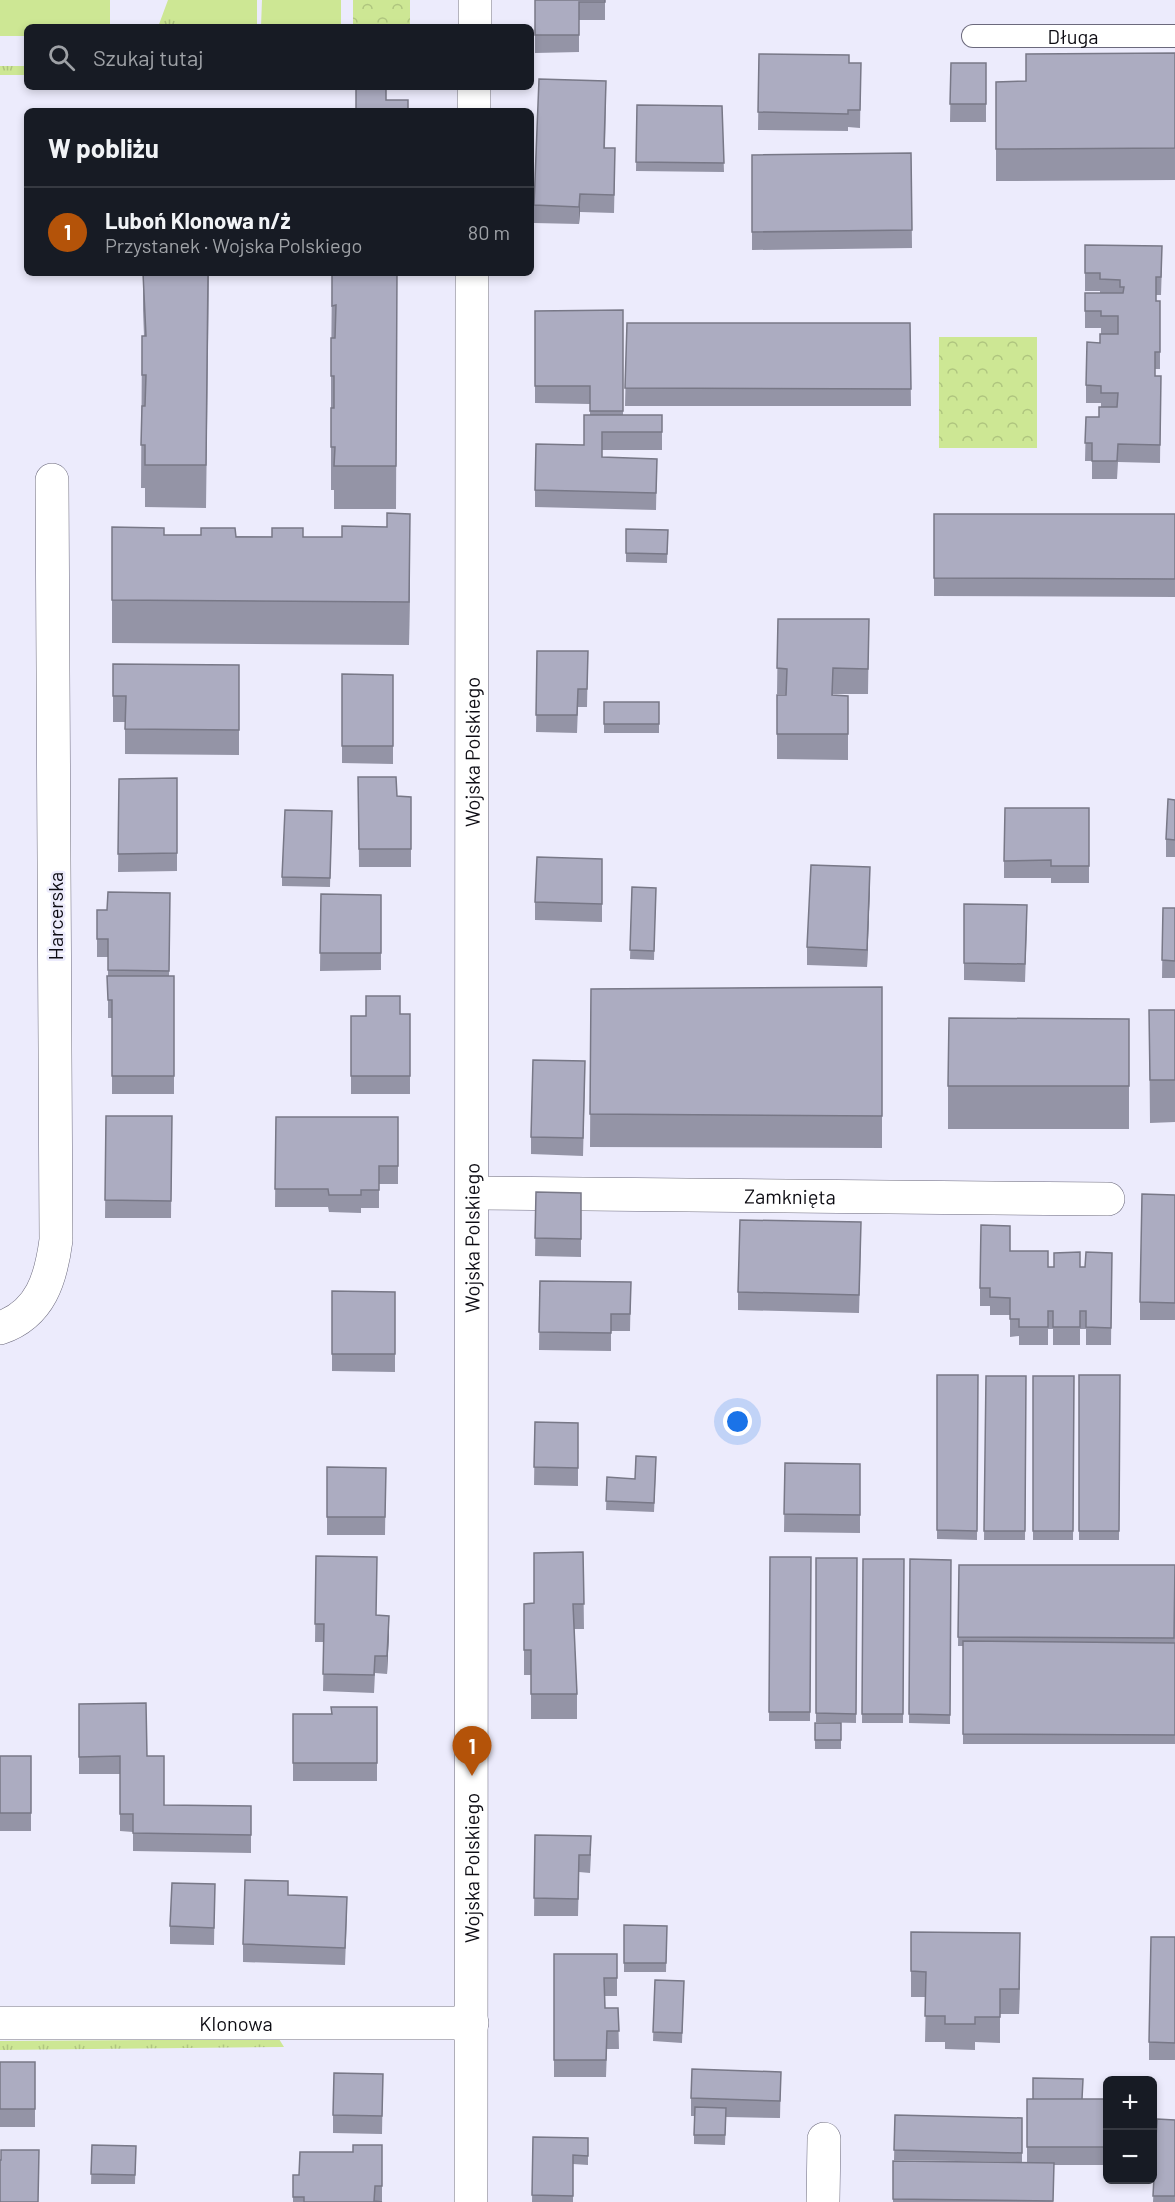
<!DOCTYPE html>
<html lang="pl">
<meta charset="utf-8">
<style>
:root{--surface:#171b24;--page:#242831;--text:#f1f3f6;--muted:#9ea1a6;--line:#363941;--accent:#b45309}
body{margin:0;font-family:Barlow,sans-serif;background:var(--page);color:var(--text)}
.controls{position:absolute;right:18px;bottom:18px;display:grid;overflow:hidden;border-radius:9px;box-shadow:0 3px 9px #0003}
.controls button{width:54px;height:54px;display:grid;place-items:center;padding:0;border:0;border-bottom:2px solid var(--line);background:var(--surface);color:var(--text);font:30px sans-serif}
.you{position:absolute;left:738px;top:1422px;width:21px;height:21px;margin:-15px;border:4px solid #fff;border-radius:50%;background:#1a73e8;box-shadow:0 0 0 9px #1a73e833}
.badge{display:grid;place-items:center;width:39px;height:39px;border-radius:50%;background:var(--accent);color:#fff;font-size:20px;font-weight:700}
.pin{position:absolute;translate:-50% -50px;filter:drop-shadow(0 2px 3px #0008)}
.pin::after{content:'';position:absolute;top:32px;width:21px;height:18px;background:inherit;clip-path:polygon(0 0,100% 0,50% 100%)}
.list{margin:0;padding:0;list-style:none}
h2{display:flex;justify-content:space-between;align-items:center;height:78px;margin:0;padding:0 24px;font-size:26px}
h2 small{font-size:20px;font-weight:400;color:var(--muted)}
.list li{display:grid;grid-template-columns:39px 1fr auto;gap:18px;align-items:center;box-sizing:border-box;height:90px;padding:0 24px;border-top:2px solid var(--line)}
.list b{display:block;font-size:22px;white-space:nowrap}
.list p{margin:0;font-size:20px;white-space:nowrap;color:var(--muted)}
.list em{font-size:20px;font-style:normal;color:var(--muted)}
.icon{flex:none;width:33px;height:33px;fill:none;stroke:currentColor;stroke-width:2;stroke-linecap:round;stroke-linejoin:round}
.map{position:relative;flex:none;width:1175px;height:2202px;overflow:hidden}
.search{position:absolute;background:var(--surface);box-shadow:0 3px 9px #0003;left:24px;top:24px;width:510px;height:66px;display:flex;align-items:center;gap:15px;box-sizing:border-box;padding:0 21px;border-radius:9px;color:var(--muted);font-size:22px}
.panel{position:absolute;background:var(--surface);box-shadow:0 3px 9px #0003;left:24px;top:108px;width:510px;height:168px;border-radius:9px}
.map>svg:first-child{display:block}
.grass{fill:url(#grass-tufts)}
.park{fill:url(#park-crowns)}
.pitch{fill:#cde794}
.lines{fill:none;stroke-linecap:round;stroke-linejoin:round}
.service-casing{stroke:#6b697c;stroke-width:24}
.minor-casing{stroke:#6b697c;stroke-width:34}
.tertiary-casing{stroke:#6b697c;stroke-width:34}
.service{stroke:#fff;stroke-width:22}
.minor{stroke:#fff;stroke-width:33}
.tertiary{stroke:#fff;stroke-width:33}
.wall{fill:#9494a6}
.shaded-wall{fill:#787887}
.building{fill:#acacc1;stroke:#787887;stroke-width:1.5}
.labels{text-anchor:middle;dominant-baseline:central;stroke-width:5;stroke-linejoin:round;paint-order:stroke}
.street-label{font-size:20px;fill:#0d0c13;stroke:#ecebfc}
</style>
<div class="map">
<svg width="1175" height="2202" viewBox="0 0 1175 2202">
<defs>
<pattern id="grass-tufts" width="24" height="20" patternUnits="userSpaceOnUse" patternTransform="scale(1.5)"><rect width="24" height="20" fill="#cde794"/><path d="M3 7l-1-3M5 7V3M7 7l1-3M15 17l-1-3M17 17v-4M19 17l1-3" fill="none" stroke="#afc57f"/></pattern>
<pattern id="park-crowns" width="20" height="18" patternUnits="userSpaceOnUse" patternTransform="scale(1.5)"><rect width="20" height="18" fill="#cde794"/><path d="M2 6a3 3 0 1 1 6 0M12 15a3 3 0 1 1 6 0" fill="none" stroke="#afc57f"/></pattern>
</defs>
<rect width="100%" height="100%" fill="#ecebfc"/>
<path class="grass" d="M168,0H178V27H158Z
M0,66H27V75H0Z
M279,2039L284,2047L0,2050V2041Z"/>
<path class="park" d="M353,0H410V27H353Z
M939,337H1037V448H939Z"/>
<path class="pitch" d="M0,0H110V27H27V36H0Z
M178,0H257V27H178Z
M262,0H341V27H261Z"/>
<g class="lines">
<defs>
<g id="service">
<path id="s1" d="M973,36H1175"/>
</g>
<g id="minor">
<path id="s2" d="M474,1193L1108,1199"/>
<path d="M0,1328C41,1314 51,1278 56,1240L52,480"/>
<path id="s3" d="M0,2023H472"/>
<path d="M823,2202L824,2139"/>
</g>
<g id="tertiary">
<path d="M475,27V0"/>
<path d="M474,111V87"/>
<path id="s4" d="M471,2202L472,273"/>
</g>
</defs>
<use href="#service" class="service-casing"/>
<use href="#minor" class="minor-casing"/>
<use href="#tertiary" class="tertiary-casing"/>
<use href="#service" class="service"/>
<use href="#minor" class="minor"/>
<use href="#tertiary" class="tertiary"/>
</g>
<path class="wall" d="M535,0H605V20H579V52L535,53Z
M1175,53V180L996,181V82L1026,81Z
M759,54L849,63H861L860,128L848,127V131L758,130Z
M951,63H986V122H950Z
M606,99L605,148L615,166L614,213L580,212L579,224L534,223V205Z
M637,105L722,106L724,172L636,171Z
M911,153L912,248L752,250V155Z
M1085,245L1162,264L1161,295H1156V301H1160V369H1155V376H1161L1160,463L1118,462L1117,479H1092V461H1085L1086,417H1099L1101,407V403H1086V385L1100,343L1101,333V328H1085V293H1100V291H1085Z
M143,273H209L206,508L145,507V488H141L142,336H144L143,310Z
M332,273H397L396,509H334V490H331V376Z
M623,310V415H662V450H602V457L657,459L656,510L535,507V490L584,445L590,415V404L535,403V311Z
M627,323H910L911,406H625Z
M934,514H1175V597L934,596Z
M112,527L164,535L303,537L410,556L409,645L112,643Z
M626,529L668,530L667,563L626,562Z
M778,619H869L868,694H833V695L848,696V760L777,759V734L786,694H777Z
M537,651H588L587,707H578L577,733L536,732Z
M113,664L239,665V755L125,754V722H113Z
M342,674L393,675V764L342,763Z
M604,702H659V733H604Z
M358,777L397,796L411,797V867H359Z
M177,778V871L118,872L119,779Z
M1175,800V857H1166V839Z
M1089,808V883H1051V878H1004V861Z
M332,811L330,887L282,886V877Z
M602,859V922L535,920V902Z
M870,884L867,967L807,965V947Z
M632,887L656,888L654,960L630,959Z
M170,893L169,976H174V1094H112V1018H108V957H97V939L107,910Z
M321,894L381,895V970L320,971Z
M964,904L1027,923L1025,982L964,980Z
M1163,908H1175V978H1162Z
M882,987V1148L590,1147L591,989Z
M366,996L400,1014H410V1094H351V1016H366Z
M1149,1010H1175V1122L1150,1123Z
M1129,1019V1129H948V1086Z
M585,1079L583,1156L531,1154V1137Z
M106,1116H172L171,1218H105Z
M276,1117H398V1184H379V1208H361V1213L329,1212L328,1207H275Z
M536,1192L581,1193V1257L535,1256Z
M1175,1195V1320H1140V1302Z
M861,1240L859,1313L738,1310V1292Z
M1010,1251L1048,1267H1085L1112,1253L1111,1345H1086V1329H1080V1345H1053V1329H1048V1345H1019V1336L1010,1337V1315H990V1306H980V1288Z
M540,1281L631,1282L630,1331H611V1351L539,1350Z
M332,1291L395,1292V1372L332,1371Z
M937,1375H978L977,1540L937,1539Z
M1079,1375H1120L1119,1540H1079Z
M986,1376H1026L1025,1540H984Z
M1033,1376H1074L1073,1540H1033Z
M535,1422L578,1423V1486L534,1485Z
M785,1463L860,1464V1533L784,1532Z
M656,1466L654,1512L606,1510L607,1477L635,1479Z
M327,1467L386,1468L385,1535H327Z
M583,1552L584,1629H574L577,1694V1719H531V1675H524V1604L534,1603Z
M316,1556L376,1615L389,1633L387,1674L375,1673L374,1693L323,1691L324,1642H315Z
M770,1557H811L810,1721H769Z
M816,1558H857L856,1723L816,1722Z
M863,1559H904L903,1723H862Z
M910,1559L951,1560L950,1724L909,1723Z
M959,1565H1175V1744H963V1646H958Z
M79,1704L147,1756L164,1805L251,1806V1853L133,1851V1832L120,1831V1774H79Z
M377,1707V1781H293V1714H331Z
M815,1723H841V1749H815Z
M0,1756H31V1831H0Z
M535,1835L591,1854L590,1873L579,1872L578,1916H534Z
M215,1884L214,1945L170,1944V1926Z
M288,1895L347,1914L345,1965L243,1962V1944Z
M624,1925L667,1926L666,1972H624Z
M911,1932L1020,1959L1019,2014H1000V2043L975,2042V2050L945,2049V2042H925L926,1997H911Z
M1175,1937V2060H1149V2042Z
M554,1954H617V1996H605V2008H618L619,2049H607L606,2077H554Z
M655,1980L684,1981L682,2043L653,2041Z
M0,2062H35V2127H0Z
M781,2072L780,2118L726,2117L725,2145L694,2144V2116H691V2098Z
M383,2074L382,2134L333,2133V2115Z
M1027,2099H1107V2165H1054L1053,2202H893V2161L1027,2162Z
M895,2115L1022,2118V2162L894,2160Z
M1157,2119L1175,2120V2202H1153Z
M533,2137L588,2138V2165L573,2164V2202H532Z
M92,2145L136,2146L135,2184H91Z
M382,2145V2202H293V2175H299L353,2152Z"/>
<path class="shaded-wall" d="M580,194V212L579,224V207Z
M410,514V556L409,645V602Z
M870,867V884L867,967V950Z
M389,1616V1633L387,1674V1656Z
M1020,1933V1959L1019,2014V1989Z"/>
<path class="building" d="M535,0H605V2H579V35H535Z
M1175,53V148L996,149V82L1026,81V54Z
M759,54L849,55V63H861L860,110H848V114L758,112Z
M951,63H986V104H950Z
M539,79L606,81L604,148H615L614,195L580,194L579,207L534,205Z
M356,87H386V100H408V111H356Z
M637,105L722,106L724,163L636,162Z
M911,153L912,230L752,232V155Z
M1085,245L1162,246L1161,277H1156V301H1160V352H1155V376H1161L1160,445L1118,444L1117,461H1092V443H1085L1086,417H1099V407H1117L1118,393H1101V386L1086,385L1087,342L1100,343V334H1118V316H1101V311H1085V293H1123L1124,287H1120V280L1100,279V273H1085Z
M143,273H208L206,465H145V445H141L142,406H145L146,375H142V336H146Z
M332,273H397L396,466H334L335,447H331V408H334V376H331V338H335L336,305L332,306Z
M623,310V411H590V386H535V311Z
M627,323H910L911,389L625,388Z
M584,415H662V432H602V457L657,459L656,493L535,490L536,444L584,445Z
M387,513L410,514L409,602L112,600V527L164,528V535H201V528H235L236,537H272V528H303V537H342V526L387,527Z
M934,514H1175V579L934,578Z
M626,529L668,530L667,554L626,553Z
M778,619H869L868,669L833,668L832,695L848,696V734H777V695H786L787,669L777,668Z
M537,651H588L587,689H578L577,715H536Z
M113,664L239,665V730L125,729L126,696H113Z
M342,674L393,675V746H342Z
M604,702H659V724H604Z
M358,777H396L397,796L411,797V849H359Z
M177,778V853L118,854L119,779Z
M1168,799L1175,800V840L1166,839Z
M1005,808H1089V866H1051V860L1004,861Z
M285,810L332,811L330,878L282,877Z
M537,857L602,859V904L535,902Z
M811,865L870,867L867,950L807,947Z
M632,887L656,888L654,951L630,950Z
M108,892L170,893L169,971L108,970V939H97V910H107Z
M321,894L381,895V953H320Z
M964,904L1027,905L1025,964L964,963Z
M1163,908H1175V961L1162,960Z
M107,976H174V1076H112V1000H108Z
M882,987V1116L590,1114L591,989Z
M366,996H400V1014H410V1076H351V1016H366Z
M1149,1010H1175V1080H1150Z
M949,1018L1129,1019V1086H948Z
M533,1060L585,1061L583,1138L531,1137Z
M106,1116H172L171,1201L105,1200Z
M276,1117H398V1166H379V1190H361V1195H329L328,1189H275Z
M536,1192L581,1193V1239L535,1238Z
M1142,1194L1175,1195V1303L1140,1302Z
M740,1220L861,1222L859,1295L738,1292Z
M981,1225L1010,1226V1251H1048V1267H1054V1253L1080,1252V1267H1085L1086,1252L1112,1253L1111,1328L1086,1327V1311H1080V1327H1053V1311H1048V1327H1019V1319H1010V1298L990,1297V1288H980Z
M540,1281L631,1282L630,1314H611V1333L539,1332Z
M332,1291L395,1292V1354H332Z
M937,1375H978L977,1531L937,1530Z
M1079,1375H1120L1119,1531H1079Z
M986,1376H1026L1025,1531H984Z
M1033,1376H1074L1073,1531H1033Z
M535,1422L578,1423V1468L534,1467Z
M636,1456L656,1457L654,1503L606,1501L607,1477L635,1479Z
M785,1463L860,1464V1515L784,1514Z
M327,1467L386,1468L385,1517H327Z
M583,1552L584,1604H573L577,1694H531V1650H524V1604L534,1603V1553Z
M316,1556L377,1557L376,1615L389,1616L387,1656H375L374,1675L323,1674L324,1624H315Z
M770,1557H811L810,1712H769Z
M816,1558H857L856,1714L816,1713Z
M863,1559H904L903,1714H862Z
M910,1559L951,1560L950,1715L909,1714Z
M959,1565H1175L1174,1638L958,1637Z
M963,1641L1175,1643V1735L963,1734Z
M146,1703L147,1756H164V1805L251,1806V1835L133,1833V1814H120V1756L79,1757V1704Z
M331,1707H377V1763H293V1714H332Z
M815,1723H841V1740H815Z
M0,1756H31V1813H0Z
M535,1835L591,1836L590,1855H579L578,1899L534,1898Z
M245,1880L288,1881V1895L347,1897L345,1948L243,1944Z
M172,1883L215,1884L214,1928L170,1926Z
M624,1925L667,1926L666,1963H624Z
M911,1932L1020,1933L1019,1989H1000V2017H975V2024H945V2016H925L926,1972L911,1971Z
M1151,1937H1175V2043L1149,2042Z
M554,1954H617V1978H604L605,2008H618L619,2031H607L606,2060H554Z
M655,1980L684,1981L682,2033L653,2032Z
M0,2062H35V2109H0Z
M692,2069L781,2072L780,2101L691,2098Z
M334,2073L383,2074L382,2116L333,2115Z
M1033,2078L1083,2079L1082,2099H1033Z
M1027,2099H1107V2147H1027Z
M695,2107L726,2108L725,2135H694Z
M895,2115L1022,2118V2153L894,2150Z
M1157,2119L1175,2120V2196H1153Z
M533,2137L588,2138V2156L573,2155V2196L532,2195Z
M92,2145L136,2146L135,2175L91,2174Z
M353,2145H382V2186H375L374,2201L382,2202H304V2197H293V2175H299L300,2152H353Z
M1,2150H39L38,2202H0V2160H1Z
M893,2161L1054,2163L1053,2201L893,2199Z"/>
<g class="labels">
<g class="street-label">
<text stroke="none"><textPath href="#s1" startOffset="100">Długa</textPath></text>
<text stroke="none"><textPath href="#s4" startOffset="1450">Wojska Polskiego</textPath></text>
<text transform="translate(55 916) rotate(-90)">Harcerska</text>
<text stroke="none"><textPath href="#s2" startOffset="316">Zamknięta</textPath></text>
<text stroke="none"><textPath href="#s4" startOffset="964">Wojska Polskiego</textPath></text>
<text stroke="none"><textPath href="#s4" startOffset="334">Wojska Polskiego</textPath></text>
<text stroke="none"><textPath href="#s3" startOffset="236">Klonowa</textPath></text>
</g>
</g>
</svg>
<div class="controls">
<button>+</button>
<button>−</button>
</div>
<div class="you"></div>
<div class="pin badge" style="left:472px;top:1776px">1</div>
<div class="search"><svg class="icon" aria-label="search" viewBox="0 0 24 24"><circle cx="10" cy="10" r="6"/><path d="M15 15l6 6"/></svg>Szukaj tutaj</div>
<section class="panel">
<h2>W pobliżu<small></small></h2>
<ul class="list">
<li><span class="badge">1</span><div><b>Luboń Klonowa n/ż</b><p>Przystanek · Wojska Polskiego</p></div><em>80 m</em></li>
</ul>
</section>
</div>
